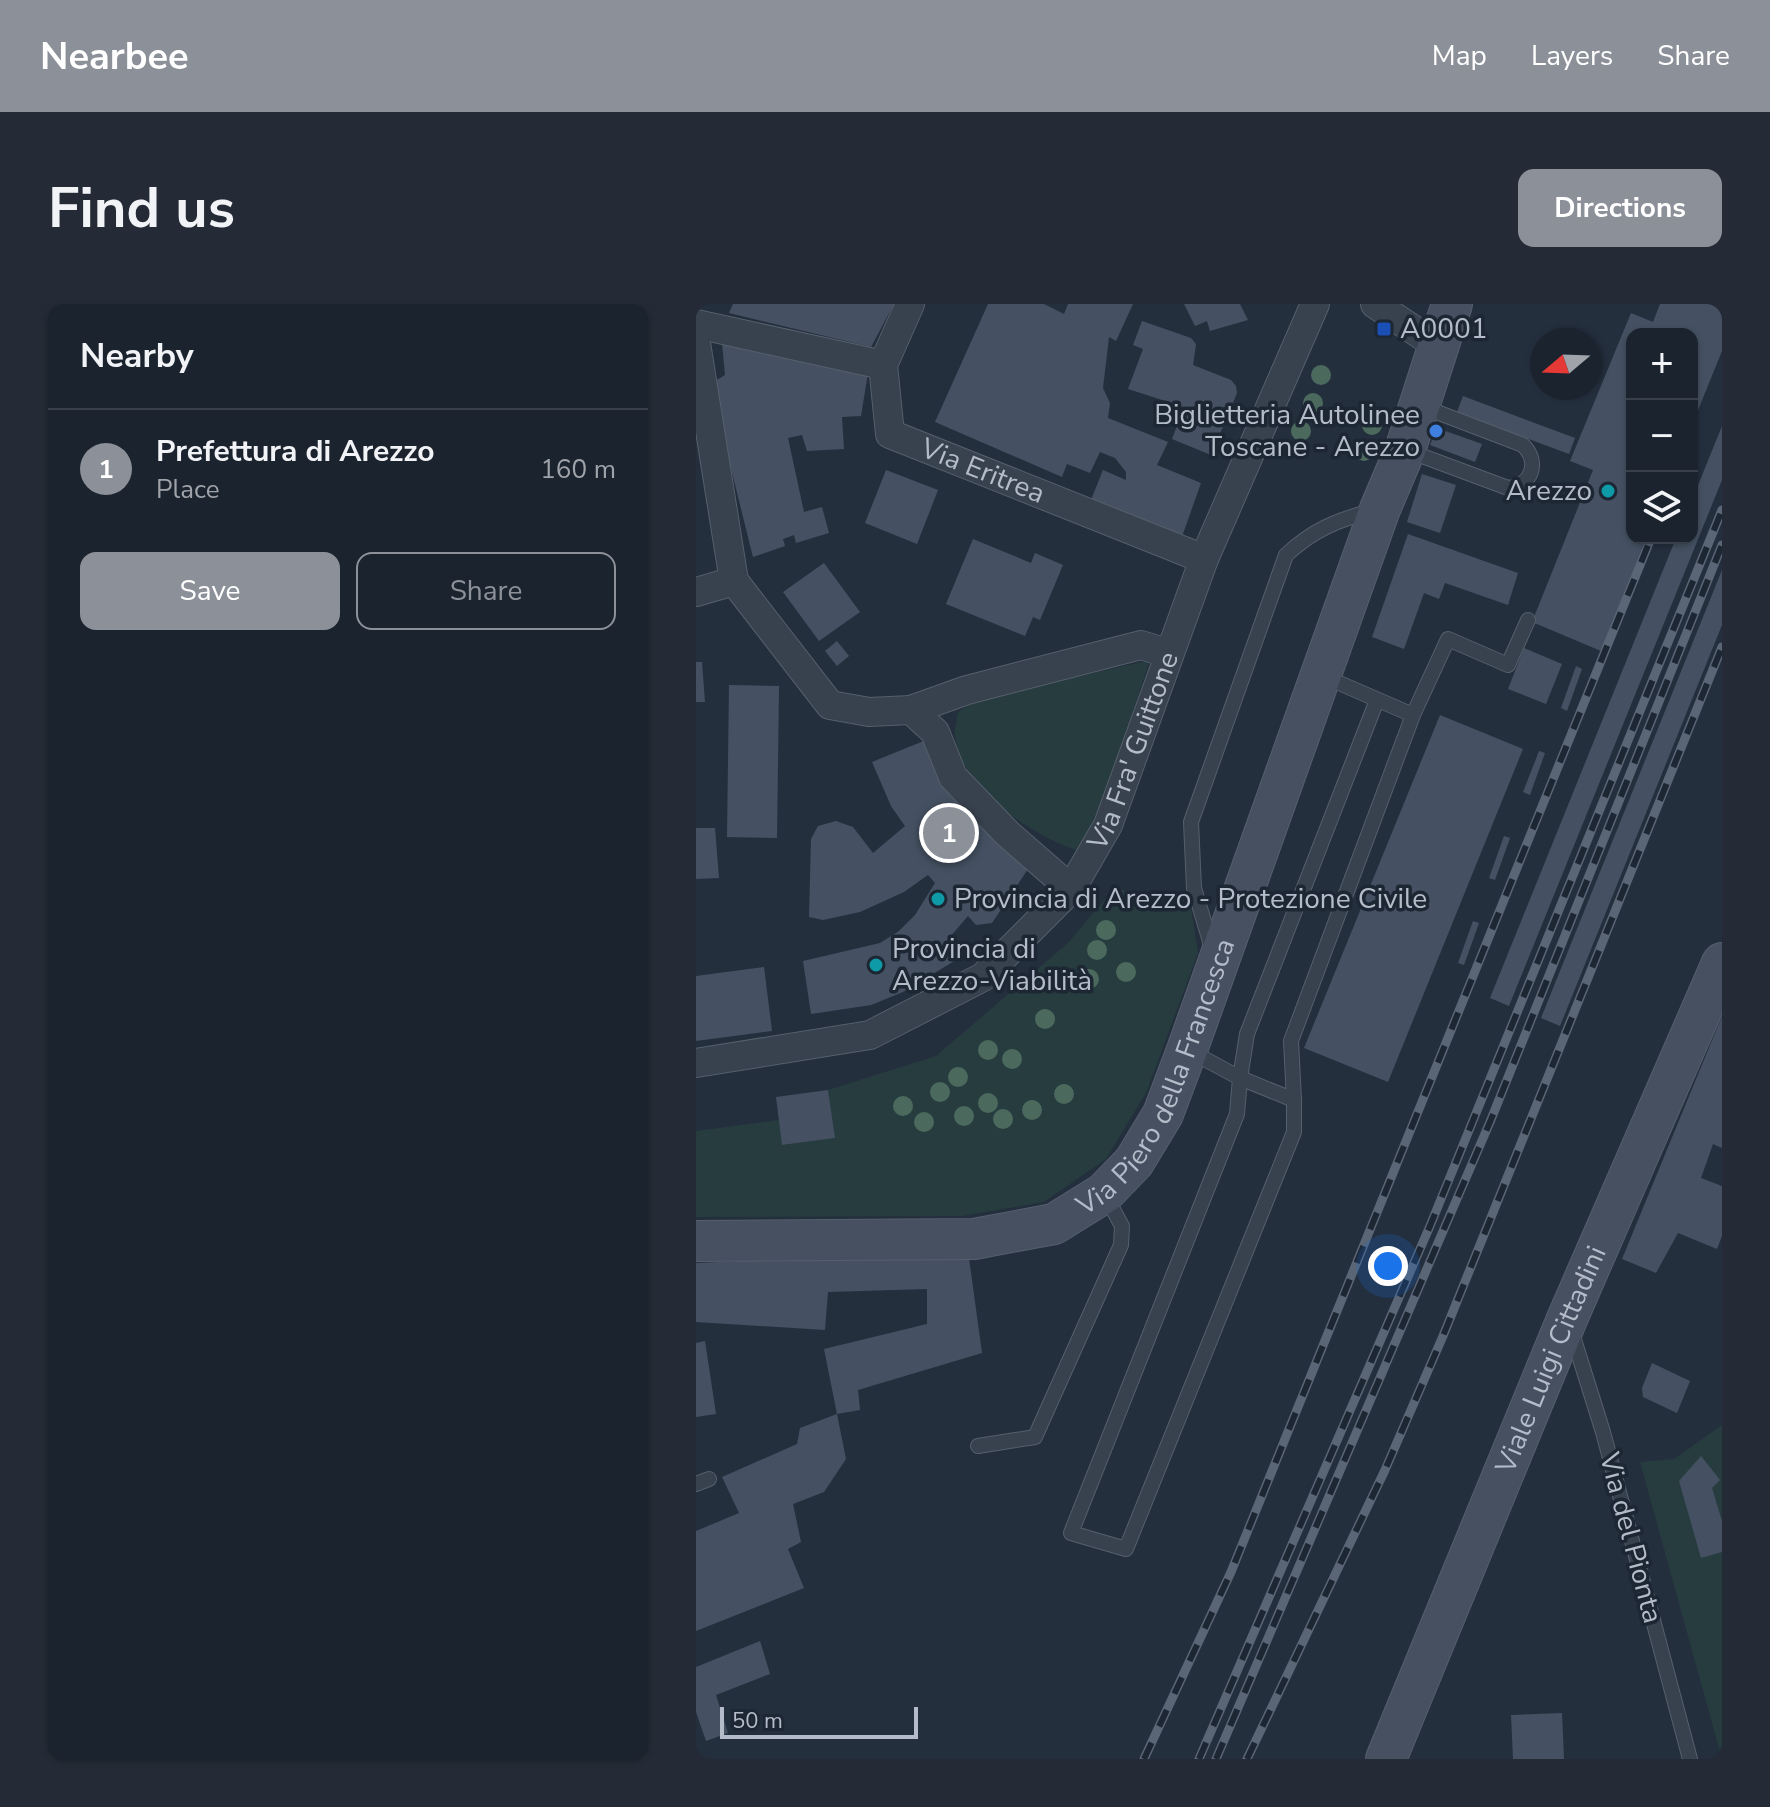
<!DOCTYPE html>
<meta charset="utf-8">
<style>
:root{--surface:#1b232e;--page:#242b36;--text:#f1f3f6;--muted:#a0a4aa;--line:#39404a;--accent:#8c9099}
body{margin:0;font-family:"Nunito Sans",sans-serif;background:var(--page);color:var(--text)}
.controls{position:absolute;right:24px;top:24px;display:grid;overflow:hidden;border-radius:16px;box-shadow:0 2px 6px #0004}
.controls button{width:72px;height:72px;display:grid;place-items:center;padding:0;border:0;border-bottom:2px solid var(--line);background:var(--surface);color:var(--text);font:40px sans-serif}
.compass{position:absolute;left:834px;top:24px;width:72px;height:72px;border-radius:50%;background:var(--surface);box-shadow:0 2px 6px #0004;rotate:251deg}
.scale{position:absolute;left:24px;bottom:20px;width:198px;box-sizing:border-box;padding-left:8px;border:4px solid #b4bcc9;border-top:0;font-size:22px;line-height:28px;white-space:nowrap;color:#b4bcc9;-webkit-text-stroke:6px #1d2633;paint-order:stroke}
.you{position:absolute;left:692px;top:962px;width:28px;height:28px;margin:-20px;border:6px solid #fff;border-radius:50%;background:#1a73e8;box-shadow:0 0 0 12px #1a73e833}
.badge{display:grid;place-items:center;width:52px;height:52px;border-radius:50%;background:var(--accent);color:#fff;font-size:26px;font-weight:700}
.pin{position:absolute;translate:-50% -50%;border:4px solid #fff;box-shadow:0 2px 8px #0006}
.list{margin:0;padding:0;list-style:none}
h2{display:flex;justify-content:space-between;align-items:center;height:104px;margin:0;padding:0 32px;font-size:34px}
h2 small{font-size:26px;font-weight:400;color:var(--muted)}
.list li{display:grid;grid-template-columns:52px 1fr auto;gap:24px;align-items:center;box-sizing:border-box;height:120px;padding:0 32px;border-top:2px solid var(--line)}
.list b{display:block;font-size:30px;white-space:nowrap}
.list p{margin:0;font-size:26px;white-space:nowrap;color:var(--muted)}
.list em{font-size:26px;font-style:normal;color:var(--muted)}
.actions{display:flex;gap:16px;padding:24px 32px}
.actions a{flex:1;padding:18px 0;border:2px solid var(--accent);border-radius:16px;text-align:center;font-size:28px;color:var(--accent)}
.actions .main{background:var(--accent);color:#fff}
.icon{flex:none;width:44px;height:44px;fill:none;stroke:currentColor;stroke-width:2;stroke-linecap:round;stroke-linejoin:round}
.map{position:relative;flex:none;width:1026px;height:1455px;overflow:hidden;border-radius:16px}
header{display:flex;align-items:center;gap:48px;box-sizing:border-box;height:112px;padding:0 40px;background:var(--accent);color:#fff}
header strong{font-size:38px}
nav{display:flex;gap:44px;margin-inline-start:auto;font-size:28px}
.intro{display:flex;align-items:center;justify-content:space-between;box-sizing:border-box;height:192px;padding:0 48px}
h1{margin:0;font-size:56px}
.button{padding:20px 36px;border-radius:16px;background:var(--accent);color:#fff;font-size:28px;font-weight:700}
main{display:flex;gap:48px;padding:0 48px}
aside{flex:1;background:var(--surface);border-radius:16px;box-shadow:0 2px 6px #0004}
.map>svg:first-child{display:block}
.green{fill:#263c3f}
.building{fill:#455162}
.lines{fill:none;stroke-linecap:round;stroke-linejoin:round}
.lane-casing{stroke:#565f6c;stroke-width:16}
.street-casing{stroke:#565f6c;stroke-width:30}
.secondary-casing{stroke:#565f6c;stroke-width:42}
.lane{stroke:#38414e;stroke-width:14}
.street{stroke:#38414e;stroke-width:28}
.secondary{stroke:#465061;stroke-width:40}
.rail-casing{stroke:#5a6575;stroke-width:9}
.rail{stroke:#1d2633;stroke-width:6;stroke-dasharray:18;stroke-linecap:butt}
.tree{fill:#4b6a5d}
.transit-dot{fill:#1a4fb4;stroke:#1d2633;stroke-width:3}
.shop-dot{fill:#3f7fe0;stroke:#1d2633;stroke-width:3}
.culture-dot{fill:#0f9aa8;stroke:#1d2633;stroke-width:3}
.labels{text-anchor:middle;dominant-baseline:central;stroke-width:7;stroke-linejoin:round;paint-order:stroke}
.poi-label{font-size:28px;fill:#b4bcc9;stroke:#1d2633;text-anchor:start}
.street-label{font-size:28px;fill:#b4bcc9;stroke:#1d2633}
</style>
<header>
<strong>Nearbee</strong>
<nav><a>Map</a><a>Layers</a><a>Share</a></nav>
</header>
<div class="intro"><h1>Find us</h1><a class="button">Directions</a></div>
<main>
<aside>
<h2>Nearby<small></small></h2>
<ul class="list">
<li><span class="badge">1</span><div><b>Prefettura di Arezzo</b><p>Place</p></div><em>160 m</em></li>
</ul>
<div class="actions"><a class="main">Save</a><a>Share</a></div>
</aside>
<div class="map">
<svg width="1026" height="1455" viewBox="0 0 1026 1455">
<rect width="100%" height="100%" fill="#242f3e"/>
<path class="green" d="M454,356L409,492L382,547C336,531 265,486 259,432C258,425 261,415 262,408L284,395Z
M419,583L473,602L495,604L502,649L450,789L410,855L348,898L267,912L0,913V827L83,816L87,841L138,834L132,786L240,752L372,639Z
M1026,1121V1455L944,1158L978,1155Z"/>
<path class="building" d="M37,0H198L175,43L33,9Z
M292,0H348L368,10L372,0H437L420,37L413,33L407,84L414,99L412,114L472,138L461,161L505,179L483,241L391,206L407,166L430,176V168L419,154L404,148L394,169L371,160L366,173L239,118Z
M488,0H544L552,16L514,27L511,17L499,22Z
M964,0H1026V47L996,121V30H936V234H950L905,347L836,318L897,166L874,157L935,9L957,18Z
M446,17L495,34L500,40L497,61L535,76L540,82L541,89L515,151L476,135L488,103L432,85L447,45L437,41Z
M26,39L172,69L165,112L146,113L148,145L111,147L106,131L92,134L108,208L126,203L133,229L100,239L98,231L87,235L89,242L57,253L14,80L29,71Z
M767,92L879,134L873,150L761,108Z
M1026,122V176L813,702L794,694L980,234H996V196Z
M741,124L786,140L779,158L734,141Z
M190,166L242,186L221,240L169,219Z
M726,170L760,181L744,229L711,218Z
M712,230L822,269L812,301L749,279L743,295L728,289L708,345L676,333Z
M277,235L335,259L339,249L367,261L344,316L337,313L329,332L250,300Z
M128,259L164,308L123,337L87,288Z
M1026,266V321L864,722L845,714Z
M141,337L153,352L141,362L129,347Z
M828,344L866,360L850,400L812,385Z
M0,358H6L9,398H0Z
M880,362L886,365L871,407L865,404Z
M33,381L83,382L81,534L31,533Z
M744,411L827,445L692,778L608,744Z
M235,434L336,559L296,619L280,621L272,612L248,640L260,656L207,688L175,701L115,710L107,657L184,639L203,627L219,611L239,579L232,571L208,588L164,608L127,616L113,613L115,535L122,522L140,517L157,523L177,549L209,522L195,502L176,458Z
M843,447L849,449L834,491L827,488Z
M0,524H19L23,574L0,575Z
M808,532L814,534L799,576L793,574Z
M777,617L783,619L768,661L762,659Z
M68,663L76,727L0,737V672Z
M1026,712V844L1017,840L1005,874L1026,882V932L1021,945L982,929L960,969L926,955Z
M132,786L139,834L86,841L80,793Z
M272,947L286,1049L162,1086L164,1106L141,1110L128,1045L231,1020V985L132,988L129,1026L0,1018V959Z
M9,1037L20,1110L0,1113V1039Z
M956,1059L994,1077L981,1109L947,1093L946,1084Z
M141,1110L150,1155L128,1188L97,1200L105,1238L92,1245L108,1284L0,1327V1227L43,1209L26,1173L101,1140L104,1124Z
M1005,1152L1024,1176L1016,1184L1026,1217V1248L1005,1254L983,1177Z
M64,1337L74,1370L20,1391L32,1429L10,1437L0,1408V1363Z
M866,1409L868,1455H817L815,1411Z"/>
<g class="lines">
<defs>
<path id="lane" d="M710,146L812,184C836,182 844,158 827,141L725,102
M627,372L717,411L595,737L598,796L544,774L551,730L681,396
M717,411L752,335L812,361L832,316
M516,644L498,584L495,518L590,251C617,226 641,216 676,207
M492,746L544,774L541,810L375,1229L430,1245L598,828V796
M875,1026L907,1128L994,1455
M282,1142L339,1133L425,941L426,922L408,889
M0,1180L13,1175"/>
<g id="street">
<path id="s1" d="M214,0L187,61L194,130L508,255"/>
<path d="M679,0L742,42"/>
<path d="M0,20L187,61"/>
<path d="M0,39L38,277L134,401L173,408L215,406"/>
<path d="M0,288L38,277"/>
<path d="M375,585L312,530L257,473L239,428L215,406L271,386L445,341L471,349"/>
<path id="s2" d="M0,759L174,731L287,673L375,585L412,521L508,255L619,0"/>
</g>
<g id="secondary">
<path id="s3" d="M0,937L278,935L358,920L408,889L438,858L467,810L491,746L684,205L709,146L756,0"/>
<path id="s4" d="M690,1455L871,1015L1026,659"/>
</g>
</defs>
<use href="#lane" class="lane-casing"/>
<use href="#street" class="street-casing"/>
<use href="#secondary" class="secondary-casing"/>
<use href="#lane" class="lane"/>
<use href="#street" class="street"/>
<use href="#secondary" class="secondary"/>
<defs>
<path id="rail" d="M448,1455L535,1268L955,234
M503,1455L734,922L1026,206
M520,1455L794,818L1026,241
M551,1455L689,1166L747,1032L1026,343"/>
</defs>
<use href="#rail" class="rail-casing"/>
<use href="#rail" class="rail"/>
</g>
<g class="tree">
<circle cx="625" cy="71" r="10"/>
<circle cx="617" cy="99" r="10"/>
<circle cx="676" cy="121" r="10"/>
<circle cx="605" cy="127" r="10"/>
<circle cx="668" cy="147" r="10"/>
<circle cx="410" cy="626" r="10"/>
<circle cx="401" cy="646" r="10"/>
<circle cx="430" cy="668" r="10"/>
<circle cx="393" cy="675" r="10"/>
<circle cx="349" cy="715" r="10"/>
<circle cx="292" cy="746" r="10"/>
<circle cx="316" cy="755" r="10"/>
<circle cx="262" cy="773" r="10"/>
<circle cx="244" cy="788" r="10"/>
<circle cx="368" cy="790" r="10"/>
<circle cx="292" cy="799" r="10"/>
<circle cx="207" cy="802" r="10"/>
<circle cx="336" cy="806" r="10"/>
<circle cx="268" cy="812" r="10"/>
<circle cx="307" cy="815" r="10"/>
<circle cx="228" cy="818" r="10"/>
</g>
<rect class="transit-dot" x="680" y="17" width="16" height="16" rx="4"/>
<circle class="shop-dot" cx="740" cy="127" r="8"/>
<g class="culture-dot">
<circle cx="912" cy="187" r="8"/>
<circle cx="242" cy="595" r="8"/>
<circle cx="180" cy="661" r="8"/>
</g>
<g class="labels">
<g class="poi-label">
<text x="704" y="25">A0001</text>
<text x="724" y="111" text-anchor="end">Biglietteria Autolinee<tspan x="724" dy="32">Toscane - Arezzo</tspan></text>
<text x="896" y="187" text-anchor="end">Arezzo</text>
<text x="258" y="595">Provincia di Arezzo - Protezione Civile</text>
<text x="196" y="645">Provincia di<tspan x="196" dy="32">Arezzo-Viabilità</tspan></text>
</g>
<g class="street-label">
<text stroke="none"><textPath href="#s1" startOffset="236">Via Eritrea</textPath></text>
<text stroke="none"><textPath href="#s2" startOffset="580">Via Fra' Guittone</textPath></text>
<text stroke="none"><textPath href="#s3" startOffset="546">Via Piero della Francesca</textPath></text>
<text stroke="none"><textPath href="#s4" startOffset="432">Viale Luigi Cittadini</textPath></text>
<text transform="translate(935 1234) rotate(75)">Via del Pionta</text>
</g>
</g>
</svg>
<div class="controls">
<button>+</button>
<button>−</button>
<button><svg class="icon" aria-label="layers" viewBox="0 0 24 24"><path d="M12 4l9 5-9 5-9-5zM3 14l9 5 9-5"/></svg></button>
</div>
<svg class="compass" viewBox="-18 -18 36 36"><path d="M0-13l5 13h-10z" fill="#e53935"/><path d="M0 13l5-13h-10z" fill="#a0a4aa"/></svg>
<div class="scale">50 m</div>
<div class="you"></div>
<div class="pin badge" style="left:253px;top:529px">1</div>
</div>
</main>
